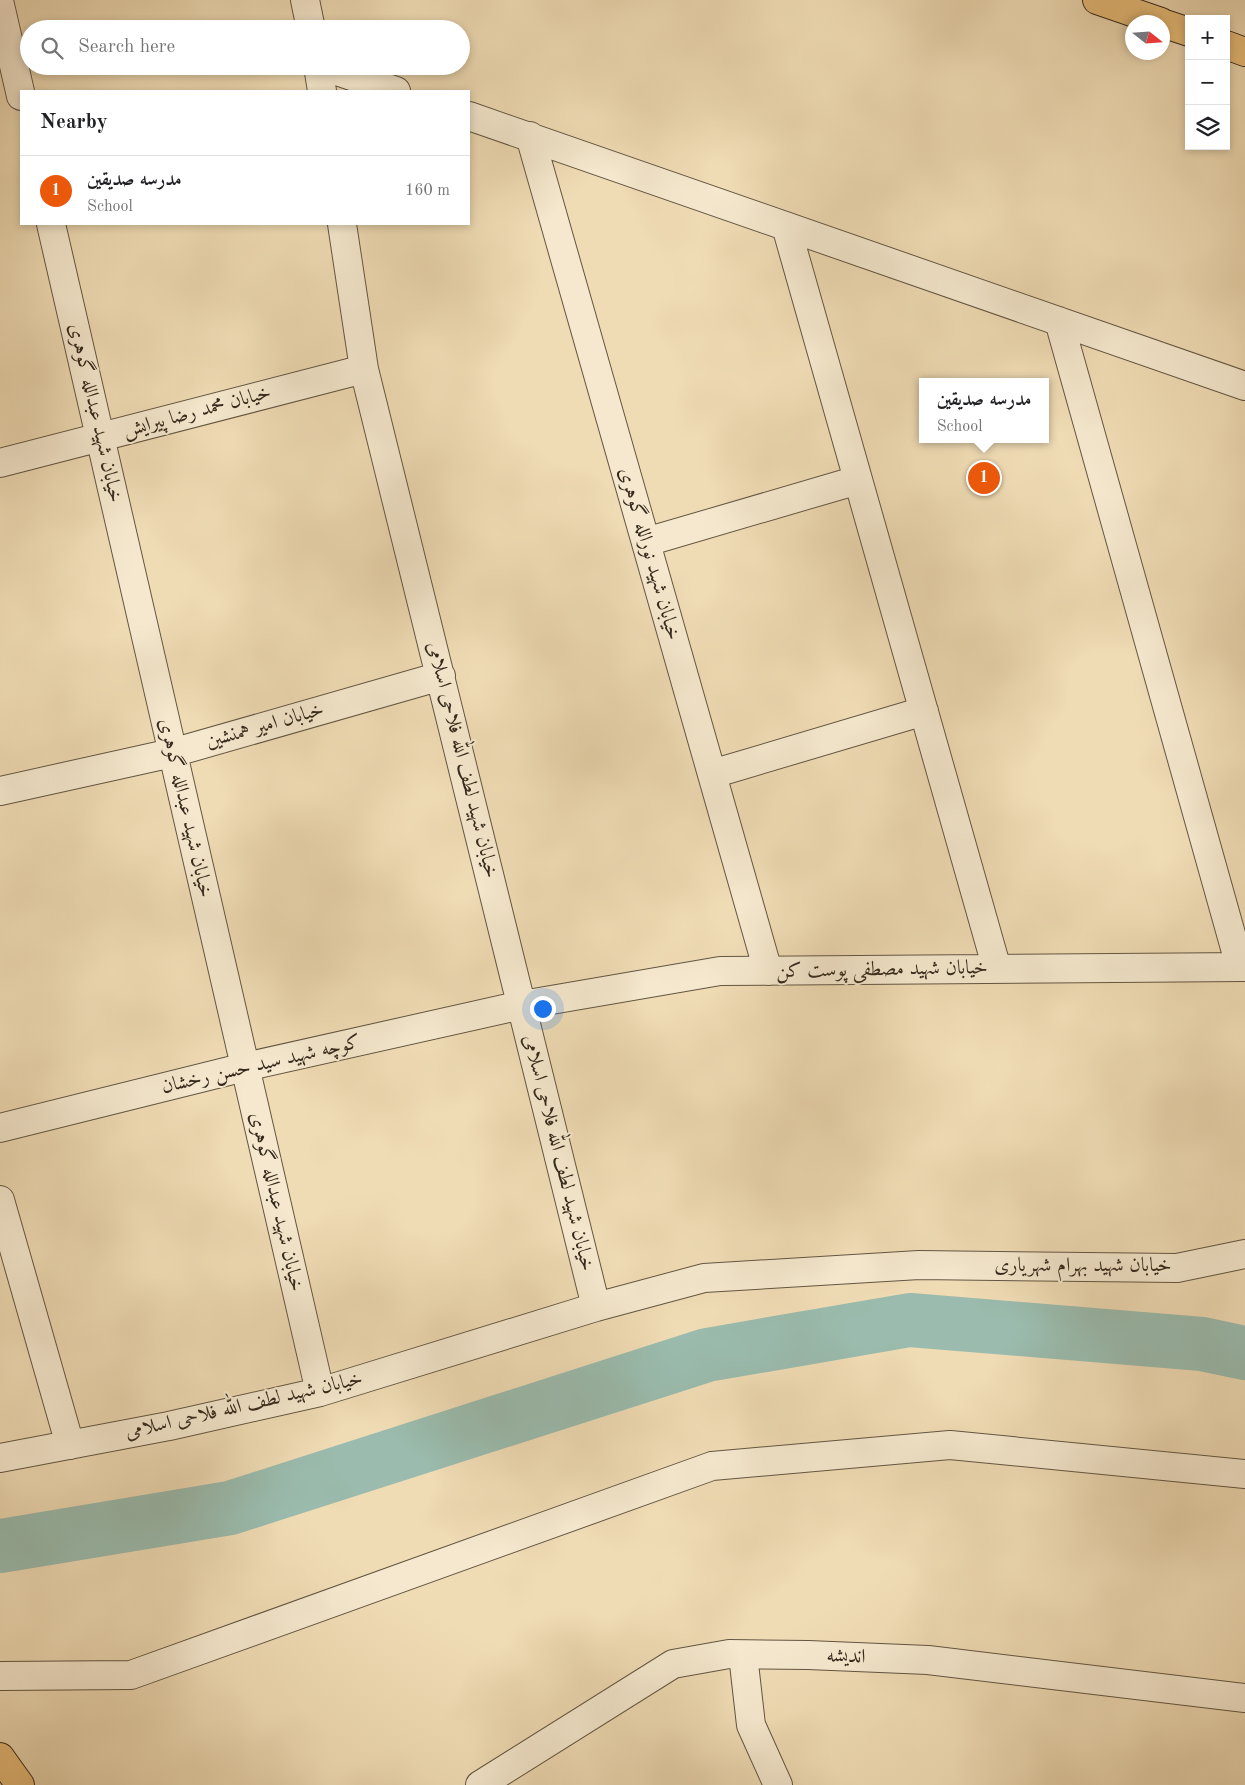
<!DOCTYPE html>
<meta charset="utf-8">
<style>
:root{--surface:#fff;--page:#f2f2f2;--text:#202124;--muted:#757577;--line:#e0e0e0;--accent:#ea580c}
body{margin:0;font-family:"Old Standard TT",Amiri,serif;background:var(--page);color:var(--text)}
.controls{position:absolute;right:15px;top:15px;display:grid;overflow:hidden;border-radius:0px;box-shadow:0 2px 8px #0003}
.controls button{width:45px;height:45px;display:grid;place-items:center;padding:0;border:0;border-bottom:1px solid var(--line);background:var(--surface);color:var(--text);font:25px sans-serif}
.compass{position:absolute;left:1125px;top:15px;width:45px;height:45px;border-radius:50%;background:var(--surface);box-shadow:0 2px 8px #0003;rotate:107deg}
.you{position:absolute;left:542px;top:1008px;width:18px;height:18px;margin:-12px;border:4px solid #fff;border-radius:50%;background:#1a73e8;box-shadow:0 0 0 8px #1a73e833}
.badge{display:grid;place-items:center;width:32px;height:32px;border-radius:50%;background:var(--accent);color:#fff;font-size:16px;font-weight:700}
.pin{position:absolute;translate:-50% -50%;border:2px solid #fff;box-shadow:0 1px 5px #0006}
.popup{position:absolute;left:919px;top:378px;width:130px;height:65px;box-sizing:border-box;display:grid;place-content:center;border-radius:0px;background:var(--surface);filter:drop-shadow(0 1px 4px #0005);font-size:16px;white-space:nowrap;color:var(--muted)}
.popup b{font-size:19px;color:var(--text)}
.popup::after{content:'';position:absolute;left:50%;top:100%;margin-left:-10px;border:10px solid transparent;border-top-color:var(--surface)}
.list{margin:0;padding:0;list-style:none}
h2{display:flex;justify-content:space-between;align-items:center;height:65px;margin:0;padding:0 20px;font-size:21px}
h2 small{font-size:16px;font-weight:400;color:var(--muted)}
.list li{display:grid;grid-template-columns:32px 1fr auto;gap:15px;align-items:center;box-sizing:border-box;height:70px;padding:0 20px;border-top:1px solid var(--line)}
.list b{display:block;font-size:19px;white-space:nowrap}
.list p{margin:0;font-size:16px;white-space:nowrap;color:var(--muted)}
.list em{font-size:16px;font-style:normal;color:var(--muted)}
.icon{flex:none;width:28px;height:28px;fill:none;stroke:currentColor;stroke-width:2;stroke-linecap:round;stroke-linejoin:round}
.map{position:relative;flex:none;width:1245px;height:1785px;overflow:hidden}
.search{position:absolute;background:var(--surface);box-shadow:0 2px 8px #0003;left:20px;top:20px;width:450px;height:55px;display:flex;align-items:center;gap:12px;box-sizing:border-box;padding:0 18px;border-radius:28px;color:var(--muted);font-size:19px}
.panel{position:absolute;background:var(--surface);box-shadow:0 2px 8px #0003;left:20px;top:90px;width:450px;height:135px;border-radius:0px}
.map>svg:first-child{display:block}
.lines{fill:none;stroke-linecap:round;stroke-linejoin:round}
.river{stroke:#9abbad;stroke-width:54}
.minor-casing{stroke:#635642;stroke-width:30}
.major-casing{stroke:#34291c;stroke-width:30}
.minor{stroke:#f5e8ce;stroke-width:28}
.major{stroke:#e8be7a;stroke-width:28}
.labels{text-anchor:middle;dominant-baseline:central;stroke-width:4;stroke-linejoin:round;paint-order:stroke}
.street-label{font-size:20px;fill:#34291c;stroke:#f5e8ce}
</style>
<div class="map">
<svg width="1245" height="1785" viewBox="0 0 1245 1785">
<rect width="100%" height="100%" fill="#efdbb4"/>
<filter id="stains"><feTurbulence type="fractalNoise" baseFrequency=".004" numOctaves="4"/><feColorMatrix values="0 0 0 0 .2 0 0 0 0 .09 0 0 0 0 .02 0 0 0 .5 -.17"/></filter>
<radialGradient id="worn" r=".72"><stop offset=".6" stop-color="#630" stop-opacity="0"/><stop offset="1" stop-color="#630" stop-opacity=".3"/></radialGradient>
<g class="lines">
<path class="river" d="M0,1546L230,1508L707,1355L910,1320L1202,1344L1245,1353"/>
<defs>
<path id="minor" d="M305,0L311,29
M0,5L21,96
M318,66L322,91
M322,66L396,91
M469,116L1245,386
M530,136L768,971
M51,224L320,1392
M786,226L997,969
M1059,321L1240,966
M0,463L364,369
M646,542L858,480
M712,774L924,711
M0,791L172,753L441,676
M0,1128L245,1067L522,1005L720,971L1245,967
M0,1200L70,1445
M596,1307L704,1278L919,1265L1177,1268L1245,1254
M0,1458L169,1426L320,1392L596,1307L364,369L342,224
M743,1655L751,1725L778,1785
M0,1676L131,1675L712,1466L950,1445L1245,1474
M480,1785L673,1664L729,1654L808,1655L928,1660L1245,1698"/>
<path id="major" d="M1097,0L1161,22
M1162,23L1189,32
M1226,45L1245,52
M0,1757L20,1785"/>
</defs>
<use href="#minor" class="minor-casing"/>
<use href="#major" class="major-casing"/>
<use href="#minor" class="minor"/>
<use href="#major" class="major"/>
</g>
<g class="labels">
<g class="street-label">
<text transform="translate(197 412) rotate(-15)">خیابان محمد رضا پیرایش</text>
<text transform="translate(95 413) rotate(77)">خیابان شهید عبدالله گوهری</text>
<text transform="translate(649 554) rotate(74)">خیابان شهید نورالله گوهری</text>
<text transform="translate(265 726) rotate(-16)">خیابان امیر همنشین</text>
<text transform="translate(462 760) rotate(76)">خیابان شهید لطف الله فلاحی اسلامی</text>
<text transform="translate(185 808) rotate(77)">خیابان شهید عبدالله گوهری</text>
<text transform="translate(882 970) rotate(-1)">خیابان شهید مصطفی پوست کن</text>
<text transform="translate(261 1065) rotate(-13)">کوچه شهید سید حسن رخشان</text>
<text transform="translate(558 1153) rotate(76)">خیابان شهید لطف الله فلاحی اسلامی</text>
<text transform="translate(276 1202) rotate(77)">خیابان شهید عبدالله گوهری</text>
<text x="1083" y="1266">خیابان شهید بهرام شهریاری</text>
<text transform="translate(244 1406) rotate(-13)">خیابان شهید لطف الله فلاحی اسلامی</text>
<text transform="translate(846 1657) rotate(2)">اندیشه</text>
</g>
</g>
<rect width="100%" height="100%" filter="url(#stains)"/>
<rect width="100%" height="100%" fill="url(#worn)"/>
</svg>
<div class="controls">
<button>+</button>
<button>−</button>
<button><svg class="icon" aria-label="layers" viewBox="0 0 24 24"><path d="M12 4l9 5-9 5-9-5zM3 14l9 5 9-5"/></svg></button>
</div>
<svg class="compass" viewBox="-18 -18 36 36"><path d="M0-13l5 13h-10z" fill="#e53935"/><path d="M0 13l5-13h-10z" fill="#757577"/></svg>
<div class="you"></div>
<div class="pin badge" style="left:984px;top:478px">1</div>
<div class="popup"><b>مدرسه صدیقین</b>School</div>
<div class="search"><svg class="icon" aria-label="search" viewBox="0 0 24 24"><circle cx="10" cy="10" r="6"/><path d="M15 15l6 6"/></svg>Search here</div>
<section class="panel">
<h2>Nearby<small></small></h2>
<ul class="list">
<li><span class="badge">1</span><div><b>مدرسه صدیقین</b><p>School</p></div><em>160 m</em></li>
</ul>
</section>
</div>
